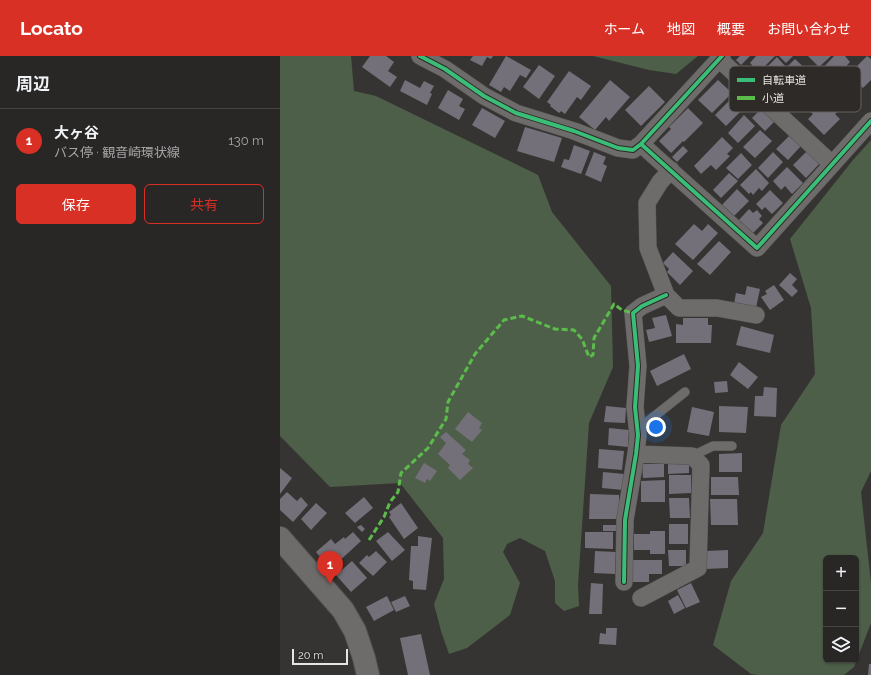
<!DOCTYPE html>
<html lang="ja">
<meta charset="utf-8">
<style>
:root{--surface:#282726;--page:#343332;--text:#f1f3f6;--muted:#a5a5a7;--line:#444443;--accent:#d93025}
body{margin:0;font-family:Raleway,"Noto Sans JP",sans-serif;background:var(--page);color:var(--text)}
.controls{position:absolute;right:12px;bottom:12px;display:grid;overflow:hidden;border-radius:6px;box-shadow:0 1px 3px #0004}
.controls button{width:36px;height:36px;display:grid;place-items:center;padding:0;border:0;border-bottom:1px solid var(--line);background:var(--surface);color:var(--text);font:20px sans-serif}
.scale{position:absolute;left:12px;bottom:10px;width:56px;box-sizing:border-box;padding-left:4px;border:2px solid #e7e5e4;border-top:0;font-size:11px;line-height:14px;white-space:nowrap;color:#e7e5e4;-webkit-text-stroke:3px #2d2a28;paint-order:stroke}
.you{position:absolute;left:376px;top:371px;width:14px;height:14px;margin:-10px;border:3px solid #fff;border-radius:50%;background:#1a73e8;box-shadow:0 0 0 6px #1a73e833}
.badge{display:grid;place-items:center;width:26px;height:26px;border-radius:50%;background:var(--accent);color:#fff;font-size:13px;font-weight:700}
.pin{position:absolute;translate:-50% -33px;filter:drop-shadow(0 1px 2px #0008)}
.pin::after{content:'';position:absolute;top:21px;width:14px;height:12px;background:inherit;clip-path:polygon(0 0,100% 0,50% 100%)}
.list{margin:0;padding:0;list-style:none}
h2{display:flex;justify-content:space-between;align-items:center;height:52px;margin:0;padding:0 16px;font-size:17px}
h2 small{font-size:13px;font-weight:400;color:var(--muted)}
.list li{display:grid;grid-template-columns:26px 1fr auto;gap:12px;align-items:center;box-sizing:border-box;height:64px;padding:0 16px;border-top:1px solid var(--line)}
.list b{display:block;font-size:15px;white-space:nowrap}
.list p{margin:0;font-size:13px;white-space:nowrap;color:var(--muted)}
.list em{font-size:13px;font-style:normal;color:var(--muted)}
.actions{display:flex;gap:8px;padding:12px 16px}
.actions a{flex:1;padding:9px 0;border:1px solid var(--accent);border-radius:6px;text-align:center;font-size:14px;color:var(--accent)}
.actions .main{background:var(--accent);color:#fff}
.icon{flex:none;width:22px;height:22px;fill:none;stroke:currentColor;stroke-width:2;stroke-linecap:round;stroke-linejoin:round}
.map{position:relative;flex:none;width:591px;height:619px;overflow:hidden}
header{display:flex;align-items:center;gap:24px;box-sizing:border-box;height:56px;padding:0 20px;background:var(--accent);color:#fff}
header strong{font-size:19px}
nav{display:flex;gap:22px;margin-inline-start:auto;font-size:14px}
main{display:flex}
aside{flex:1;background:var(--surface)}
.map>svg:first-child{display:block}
.green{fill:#4d5f48;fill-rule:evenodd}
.building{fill:#737079}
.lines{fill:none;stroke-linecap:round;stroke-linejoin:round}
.lane-casing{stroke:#52504f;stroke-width:10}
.street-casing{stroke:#52504f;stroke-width:18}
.secondary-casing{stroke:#52504f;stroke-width:24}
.lane{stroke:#6d6c6b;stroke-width:9}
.street{stroke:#6d6c6b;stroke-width:17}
.secondary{stroke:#6d6c6b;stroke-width:22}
.quiet{stroke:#5cbc4b;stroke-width:3;stroke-dasharray:6 3;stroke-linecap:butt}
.cycleway-casing{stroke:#2d2a28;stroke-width:6}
.cycleway{stroke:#3abd76;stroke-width:4}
.key{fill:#2d2a28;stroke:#656260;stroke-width:1}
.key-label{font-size:11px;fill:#e7e5e4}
</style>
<header>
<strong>Locato</strong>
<nav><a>ホーム</a><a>地図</a><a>概要</a><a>お問い合わせ</a></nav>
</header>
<main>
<aside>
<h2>周辺<small></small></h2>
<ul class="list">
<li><span class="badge">1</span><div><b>大ヶ谷</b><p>バス停 · 観音崎環状線</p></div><em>130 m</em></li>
</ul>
<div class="actions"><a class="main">保存</a><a>共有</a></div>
</aside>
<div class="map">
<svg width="591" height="619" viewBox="0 0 591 619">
<rect width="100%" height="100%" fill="#363432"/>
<path class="green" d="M0,0H71L74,35L96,40L258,119L272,156L331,230L333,311L309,367L298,529L299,550L284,555L275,547V525L265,495L240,482L227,488L223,496L240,527L230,559L187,592L169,598L161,575L154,548L164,523L163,482L120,427L50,431L0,380Z
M313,0H418L396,18L369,14Z
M591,84V415L581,436L591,527V567L574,611L564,619H478L471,618L433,589L451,525L483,477L501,369L535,318L531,252L510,183L573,104ZM546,502H576V604H546Z"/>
<path class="building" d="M90,0H106L114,6L108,15L117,21L110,31L82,11Z
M193,0H213L211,3L207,1L202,10L190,4Z
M226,0L251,14L246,22L240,19L230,35L224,31L221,36L209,29Z
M460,0H470L461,9L456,4Z
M476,0H495L479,16L470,7Z
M499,0H513L506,7Z
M528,0H551L539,11Z
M554,0H565L570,6L553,24L542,13Z
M587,0L591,3V24L583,32L572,20L577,15L574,13Z
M497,1L505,10L490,25L482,16Z
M515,3L534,21L506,49L487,31Z
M259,9L275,20L259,43L243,31Z
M289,15L311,30L301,44L297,41L285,58L281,55L279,57L270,50L271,49L267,46Z
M125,24L140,32L144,25L154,30L150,37L152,38L147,49L120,35Z
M330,24L350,41L329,65L326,61L315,74L299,61Z
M438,24L452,37L432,57L418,44Z
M369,30L385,46L361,70L345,54Z
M555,30L569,44L555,58L560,63L544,79L528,63L533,58L530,55Z
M168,34L183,43L179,50L185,53L179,64L158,52Z
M455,39L467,49L446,70L435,59Z
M202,52L225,65L215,82L192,69Z
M408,52L423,67L404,86L403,85L391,97L379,85L391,73L389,71Z
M481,53L494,66L485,75L472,62Z
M464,59L475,70L458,87L448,77Z
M245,71L282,82L274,106L237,95Z
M480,74L492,85L475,102L463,91Z
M510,79L521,90L508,104L496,93Z
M442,81L453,92L447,98L450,100L436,114L431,109L421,118L414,110Z
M294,89L310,95L301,118L281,111L284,103L289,104Z
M403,90L408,95L397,106L392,101Z
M527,95L540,107L526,122L513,109Z
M314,96L326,101L323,108L327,110L321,126L305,119Z
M493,96L503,106L488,122L478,112Z
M461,97L472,109L458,123L446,112Z
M507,111L523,127L512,138L505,130L501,134L493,125Z
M476,113L489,127L482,135L479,132L473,139L471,136L469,138L460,129Z
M449,117L458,125L441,142L433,134Z
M457,133L469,145L454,160L442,149Z
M490,134L503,147L492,158L485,151L482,154L476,148Z
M469,153L473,157L477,154L482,160L479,163L483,167L472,178L458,165Z
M414,168L422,175L428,168L438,177L413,204L395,188Z
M439,185L451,196L430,219L417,208Z
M393,196L413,215L400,229L387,216L389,213L383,207Z
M510,217L517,223L512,229L518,235L512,241L499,229Z
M494,229L504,244L490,254L481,241L487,238L485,235Z
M467,230L480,233L476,252L454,248L456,237L465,239Z
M386,259L392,280L369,286L366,274L375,272L372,262Z
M403,262H428V269H432L431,287H396V268L403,269Z
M461,270L494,279L490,297L456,289Z
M404,298L411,313L377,330L370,315Z
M459,306L478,321L468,333L450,319Z
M447,325L448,336L435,337L434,326Z
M484,331L497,332L496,361L474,360L475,340H483Z
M326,350L346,352L345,367L324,366Z
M439,350L468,351L466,377L439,376Z
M412,351L434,356L429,380L407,376Z
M188,356L202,367L199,372L202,374L192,386L175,373Z
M329,372L349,374L348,391L328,389Z
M166,376L186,394L182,398L190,404L188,408L193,412L180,424L168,412L170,409L158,398L166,387L160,381Z
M319,393L344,395L342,414L318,412Z
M462,397V416H439V398Z
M144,407L157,415L150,425L147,423L145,427L135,422Z
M388,407H409V417L388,418Z
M362,408H384V421L363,422Z
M0,412L12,422L0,438Z
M323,416L344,418L343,434L322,432Z
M389,419H411V437L389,438Z
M431,421H458L459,439H431Z
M385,424V446H361V425Z
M7,436L17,445L21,441L28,449L13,466L0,454V443Z
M310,438L339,439V463H309Z
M84,441L93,452L75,467L65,457Z
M389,442H409L410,462H390Z
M430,443H457L458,469H431Z
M36,447L47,457L31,474L21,463Z
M121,447L138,472L124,483L109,461L111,459L109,456Z
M389,468H408V488H389Z
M81,469L85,473L82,476L77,471Z
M323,469H337V475H323Z
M370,475H385V498H370V494H354V478H370Z
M73,476L81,485L55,509L51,504L46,508L36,496L51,483L55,488L64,481L65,483Z
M108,476L125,494L112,505L96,485Z
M305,476H333V493L305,492Z
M138,480L152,482L146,534L133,533V525L129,524L131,490H138Z
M388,494H406V510H389Z
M448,494V512L425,513V495Z
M96,495L107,506L93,520L79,507L87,499L89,501Z
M315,495L336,496L335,518L314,517Z
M353,504H382V518H369V526H353Z
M72,505L87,522L71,536L56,519Z
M311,527L323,528L322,558H309Z
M411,527L420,546L406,552L397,534Z
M398,539L405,552L394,558L388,545Z
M107,540L114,554L94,565L86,551Z
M125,540L130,550L116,556L111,546Z
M326,572H337L336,589L319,588L320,577L326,578Z
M141,578L150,619H128L120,582Z
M589,608H591V619H588Z"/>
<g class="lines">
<defs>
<path id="lane" d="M357,374L405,336
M412,400L433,390H452"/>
<path id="street" d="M140,0L165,13L204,40L236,57L294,75L338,92L353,94L361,88L442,0
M439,3L552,108
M361,88L477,192L591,65
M391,114L380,126L367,147L368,192L386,239L399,252H437L476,259
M356,398L412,400L421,409L418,512L361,542
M344,526L345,464L356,398L358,379L355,351L358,310L353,257L362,250L386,239"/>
<path id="secondary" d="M0,482L63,554L75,575L84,602L88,619"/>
</defs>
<use href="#lane" class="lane-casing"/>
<use href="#street" class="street-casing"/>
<use href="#secondary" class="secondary-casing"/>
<use href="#lane" class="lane"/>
<use href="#street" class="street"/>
<use href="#secondary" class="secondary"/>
<path class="quiet" d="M89,484L104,461L110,446L118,436L121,417L148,392L166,363L168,346L195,298L224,264L242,260L275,273L294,274L302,283L309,301L313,299L314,282L334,248L342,254L353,257"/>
<defs>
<path id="cycleway" d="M140,0L165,13L204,40L236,57L294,75L338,92L353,94L361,88L442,0
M361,88L477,192L591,65
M344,526L345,464L356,398L358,379L355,351L358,310L353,257L362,250L386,239"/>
</defs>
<use href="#cycleway" class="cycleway-casing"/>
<use href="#cycleway" class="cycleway"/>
</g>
<rect x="449" y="10" width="132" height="46" rx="6" class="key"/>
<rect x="457" y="22" width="18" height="4" fill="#3abd76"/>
<rect x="457" y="40" width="18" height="4" fill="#5cbc4b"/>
<g class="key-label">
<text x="482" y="28">自転車道</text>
<text x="482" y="46">小道</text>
</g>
</svg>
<div class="controls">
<button>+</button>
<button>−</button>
<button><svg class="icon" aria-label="layers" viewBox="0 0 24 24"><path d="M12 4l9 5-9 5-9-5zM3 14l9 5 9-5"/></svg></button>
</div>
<div class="scale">20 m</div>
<div class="you"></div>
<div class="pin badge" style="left:50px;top:528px">1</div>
</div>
</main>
